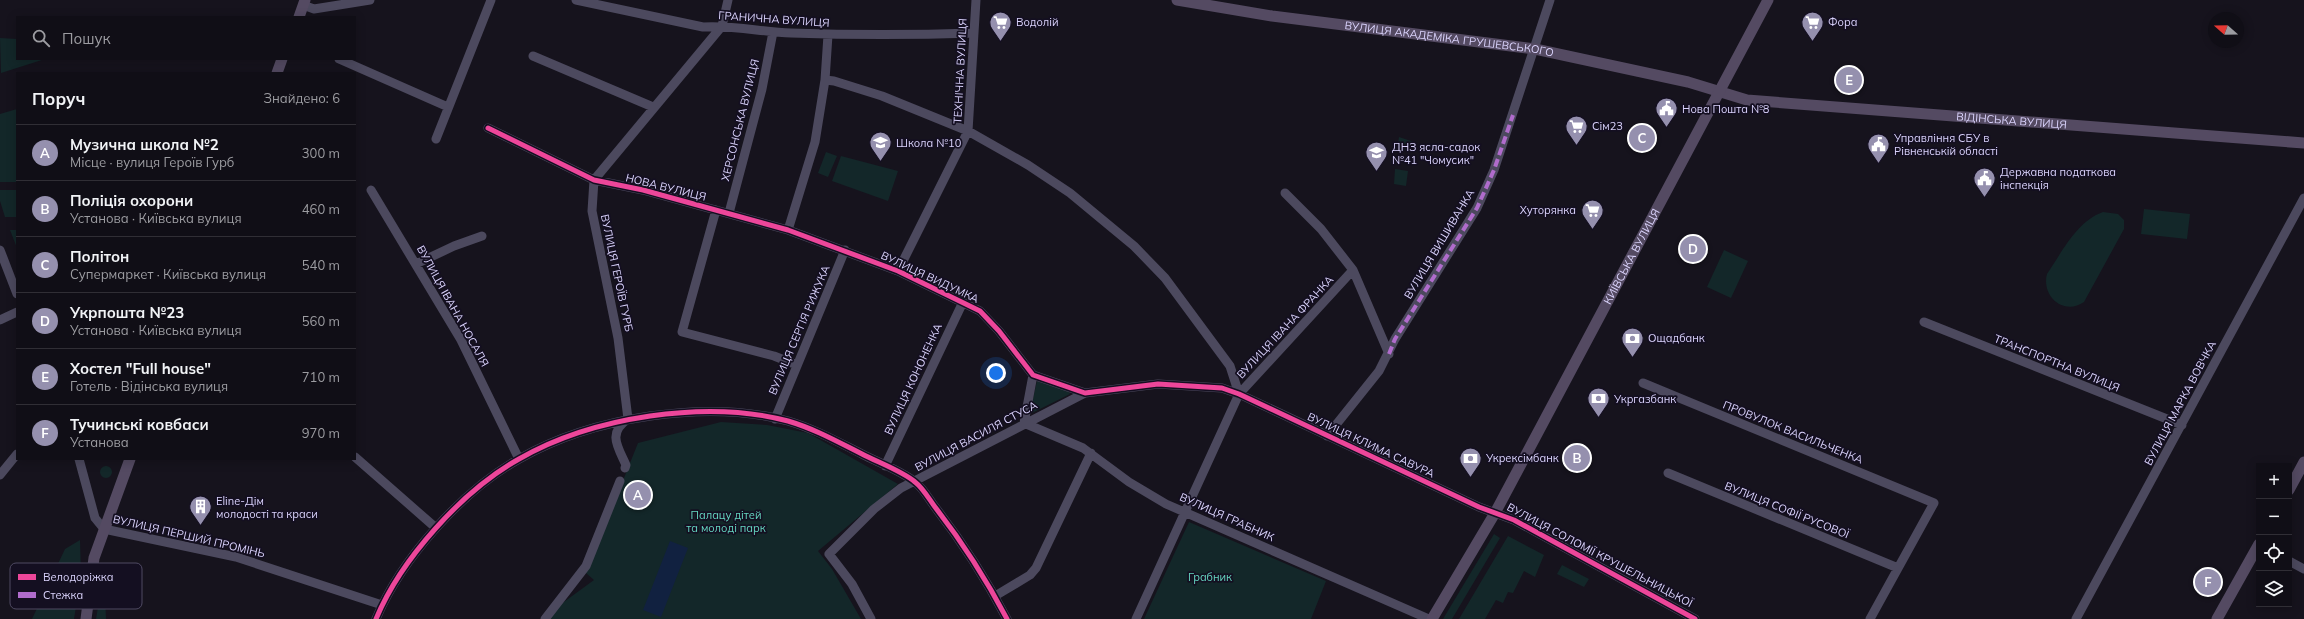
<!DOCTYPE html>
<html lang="uk">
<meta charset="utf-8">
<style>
:root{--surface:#100e16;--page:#1e1c23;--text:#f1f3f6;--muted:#9c9ca1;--line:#302e35;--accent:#9590ae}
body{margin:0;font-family:Mulish,sans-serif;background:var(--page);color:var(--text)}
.controls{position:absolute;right:12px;bottom:12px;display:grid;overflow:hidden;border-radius:0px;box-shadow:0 2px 10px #0003}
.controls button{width:36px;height:36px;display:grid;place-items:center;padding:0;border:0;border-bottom:1px solid var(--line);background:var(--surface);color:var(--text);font:20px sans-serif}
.compass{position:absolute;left:2208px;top:12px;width:36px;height:36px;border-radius:50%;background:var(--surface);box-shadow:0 2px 10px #0003;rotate:290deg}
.you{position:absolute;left:996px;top:373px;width:14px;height:14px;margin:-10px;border:3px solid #fff;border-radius:50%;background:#1a73e8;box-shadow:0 0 0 6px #1a73e833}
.badge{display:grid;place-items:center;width:26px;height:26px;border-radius:50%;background:var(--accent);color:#fff;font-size:13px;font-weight:700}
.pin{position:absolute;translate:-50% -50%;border:2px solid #fff;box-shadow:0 1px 4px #0006}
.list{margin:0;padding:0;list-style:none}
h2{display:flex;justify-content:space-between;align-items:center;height:52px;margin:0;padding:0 16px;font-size:17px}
h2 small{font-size:13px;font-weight:400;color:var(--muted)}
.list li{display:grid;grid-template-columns:26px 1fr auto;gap:12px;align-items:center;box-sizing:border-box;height:56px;padding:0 16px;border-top:1px solid var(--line)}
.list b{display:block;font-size:15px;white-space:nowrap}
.list p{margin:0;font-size:13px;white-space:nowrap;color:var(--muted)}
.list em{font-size:13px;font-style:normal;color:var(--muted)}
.icon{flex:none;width:22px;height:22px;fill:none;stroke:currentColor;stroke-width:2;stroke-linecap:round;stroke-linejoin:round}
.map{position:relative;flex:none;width:2304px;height:619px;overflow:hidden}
.search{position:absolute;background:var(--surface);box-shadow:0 2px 10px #0003;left:16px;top:16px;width:340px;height:44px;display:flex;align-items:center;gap:10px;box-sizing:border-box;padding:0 14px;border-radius:0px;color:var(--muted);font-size:15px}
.panel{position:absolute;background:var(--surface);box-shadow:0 2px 10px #0003;left:16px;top:72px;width:340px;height:388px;border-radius:0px}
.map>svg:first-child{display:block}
.green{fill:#132729}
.water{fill:#112140}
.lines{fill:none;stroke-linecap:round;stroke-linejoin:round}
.minor{stroke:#4c495e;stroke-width:9}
.major{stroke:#544a62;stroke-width:11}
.quiet{stroke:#b06ccc;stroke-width:4;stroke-dasharray:8 4;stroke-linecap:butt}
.cycleway-casing{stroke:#140f21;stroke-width:8}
.cycleway{stroke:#ed469a;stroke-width:5}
.labels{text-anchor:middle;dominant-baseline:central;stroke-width:3.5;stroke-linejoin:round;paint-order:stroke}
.street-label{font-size:11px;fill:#dad3fc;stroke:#140f21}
.poi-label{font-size:11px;fill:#dad3fc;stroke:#140f21;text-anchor:start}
.park-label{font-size:11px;fill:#65d6c1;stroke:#140f21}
.key{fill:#140f21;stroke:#4f4a63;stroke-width:1}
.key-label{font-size:11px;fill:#dad3fc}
</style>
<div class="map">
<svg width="2304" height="619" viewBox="0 0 2304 619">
<rect width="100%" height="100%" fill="#16131d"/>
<path class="green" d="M0,38L17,39V59H45L1,73Z
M17,109V182H0V114Z
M1399,137L1414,142L1412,150L1397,149Z
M826,152L837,156L828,177L818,173Z
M841,156L898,171L888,201L832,181Z
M1395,169L1408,171L1406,186L1394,184Z
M0,190H17V217H5L0,201Z
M2144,209L2190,214L2187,239L2141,234Z
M2103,212L2118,214L2124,220V229L2084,302C2064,316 2041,296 2047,274C2062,252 2077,221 2103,212Z
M10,230H17V248Z
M1724,250L1748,261L1731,298L1707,287Z
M1037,381L1069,392L1070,394L1032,413L1030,412Z
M721,422L767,425L808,433L898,484L818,551L832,569L861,619H550L557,607L594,580L586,573L638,443Z
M100 472a6 6 0 1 1 12 0a6 6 0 1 1-12 0Z
M1189,522L1326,581L1311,619H1144Z
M1494,534L1500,538L1452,619H1443Z
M1508,536L1544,555L1535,577L1524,571L1513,593L1508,592L1503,603L1496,600L1485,619H1459Z
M80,540L81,575L74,619H32L65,549Z
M1562,565L1589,579L1584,587L1557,574Z
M104,571L106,619H96Z"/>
<path class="water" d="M670,541L688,548L661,617L643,610Z"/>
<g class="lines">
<path class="minor" d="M576,0L703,27C733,25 762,32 791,33C852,35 913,35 974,33
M303,5L314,9L370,0
M533,56L653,107
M339,59L448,107
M825,80L834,81L882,96L968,131L1028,165L1070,193L1134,246L1165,278L1230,366L1239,394
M488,128L594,180L643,190L788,230L898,271L980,311L999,331L1033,375L1085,393L1158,384L1222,388L1239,394L1479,507L1514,520L1695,619
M436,139L491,0
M371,190L461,340L519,459
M1285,193L1321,229L1353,270L1389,354
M716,210L682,332L774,356L797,365
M729,213L762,89L773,32
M788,230L815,142L825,80L828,35
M0,250L17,294
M416,264L454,246L482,236
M898,271L968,131L976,0
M0,320L17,312
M1924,322L2182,425
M1643,383L1934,503L1870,619
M775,419L845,250
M1024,423L1083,448L1129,482L1166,504L1429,619
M1024,423L1033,375
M1327,436L1379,371L1395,339L1477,208L1494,170L1550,0
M355,457L436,528
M79,459L95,518L104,529L236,557L382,605
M885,466L963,302
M625,468L626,465C618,447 607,433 628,419L618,338L592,211L594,180L722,26L728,0
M1668,473L1898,568
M0,475L17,454
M2289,561L2304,569
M995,596L1030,575L1036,568L1091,453
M376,619C401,559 462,491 519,459C592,417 706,399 788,421C815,429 838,442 862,454C877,462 902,471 915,482C923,488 929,499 935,507C963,543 986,579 1007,619
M545,619L586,566L620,481
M871,619L852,584L829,554L874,509L901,488L1085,393
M1136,619L1239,394L1353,270
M2076,619L2304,198"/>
<g class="major">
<path id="s1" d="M1177,0L1272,16L1535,49L1688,82L1747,100L2304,143"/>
<path d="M299,17L305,0"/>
<path d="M277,73L282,59"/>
<path d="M2289,490L2304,462"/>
<path d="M86,619L94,558L130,459"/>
<path id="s2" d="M1432,619L1495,513L1768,0"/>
<path d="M2217,619L2259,544"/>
</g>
<path class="quiet" d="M1389,354L1395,339L1477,208L1494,170L1513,115"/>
<defs>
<path id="cycleway" d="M488,128L594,180L643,190L788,230L898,271L980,311L999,331L1033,375L1085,393L1158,384L1222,388L1239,394L1479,507L1514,520L1695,619
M376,619C401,559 462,491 519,459C592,417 706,399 788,421C815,429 838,442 862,454C877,462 902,471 915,482C923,488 929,499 935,507C963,543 986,579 1007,619"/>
</defs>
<use href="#cycleway" class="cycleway-casing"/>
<use href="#cycleway" class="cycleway"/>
</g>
<defs>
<symbol id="supermarket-pin" viewBox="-11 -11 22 30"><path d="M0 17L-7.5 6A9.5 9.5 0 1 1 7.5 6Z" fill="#9590ae" stroke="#140f21"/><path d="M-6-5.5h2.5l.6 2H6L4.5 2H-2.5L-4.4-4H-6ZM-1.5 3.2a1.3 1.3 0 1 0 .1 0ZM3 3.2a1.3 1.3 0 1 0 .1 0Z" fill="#fff"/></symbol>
<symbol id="civic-pin" viewBox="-11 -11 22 30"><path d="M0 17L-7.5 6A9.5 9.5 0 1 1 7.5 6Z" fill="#9590ae" stroke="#140f21"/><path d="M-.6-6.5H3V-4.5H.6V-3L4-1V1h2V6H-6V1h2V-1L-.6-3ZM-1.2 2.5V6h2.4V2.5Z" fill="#fff"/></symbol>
<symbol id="school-pin" viewBox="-11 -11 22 30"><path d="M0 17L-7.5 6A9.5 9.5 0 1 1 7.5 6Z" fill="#9590ae" stroke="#140f21"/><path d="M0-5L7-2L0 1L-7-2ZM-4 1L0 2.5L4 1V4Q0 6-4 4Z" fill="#fff"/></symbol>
<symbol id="bank-pin" viewBox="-11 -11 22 30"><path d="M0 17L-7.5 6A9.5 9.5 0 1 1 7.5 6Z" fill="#9590ae" stroke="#140f21"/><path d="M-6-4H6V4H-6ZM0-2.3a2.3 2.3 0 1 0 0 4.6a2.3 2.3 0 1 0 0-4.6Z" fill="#fff"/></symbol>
<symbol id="building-pin" viewBox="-11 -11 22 30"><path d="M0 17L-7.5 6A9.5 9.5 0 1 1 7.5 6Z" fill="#9590ae" stroke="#140f21"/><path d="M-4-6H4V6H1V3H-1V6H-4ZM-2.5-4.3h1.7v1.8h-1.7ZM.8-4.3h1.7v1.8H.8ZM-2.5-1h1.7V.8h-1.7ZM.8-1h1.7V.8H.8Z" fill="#fff"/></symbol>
</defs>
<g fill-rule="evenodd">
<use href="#supermarket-pin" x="988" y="10" width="25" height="34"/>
<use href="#supermarket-pin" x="1800" y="10" width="25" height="34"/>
<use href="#civic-pin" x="1654" y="96" width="25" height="34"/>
<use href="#supermarket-pin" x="1564" y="114" width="25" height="34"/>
<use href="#school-pin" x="868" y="130" width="25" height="34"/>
<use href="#civic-pin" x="1866" y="132" width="25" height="34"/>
<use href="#school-pin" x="1364" y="140" width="25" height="34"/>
<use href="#civic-pin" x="1972" y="166" width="25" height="34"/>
<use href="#supermarket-pin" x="1580" y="198" width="25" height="34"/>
<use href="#bank-pin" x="1620" y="326" width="25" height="34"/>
<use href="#bank-pin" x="1586" y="386" width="25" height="34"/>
<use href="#bank-pin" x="1458" y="446" width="25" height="34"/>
<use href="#building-pin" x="188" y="494" width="25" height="34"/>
</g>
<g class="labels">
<g class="street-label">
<text transform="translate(774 19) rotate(4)">ГРАНИЧНА ВУЛИЦЯ</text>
<text stroke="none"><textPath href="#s1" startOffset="275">ВУЛИЦЯ АКАДЕМІКА ГРУШЕВСЬКОГО</textPath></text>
<text transform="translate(960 71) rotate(-87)">ТЕХНІЧНА ВУЛИЦЯ</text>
<text transform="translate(740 120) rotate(-76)">ХЕРСОНСЬКА ВУЛИЦЯ</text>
<text stroke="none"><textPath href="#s1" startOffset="845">ВІДІНСЬКА ВУЛИЦЯ</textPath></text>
<text transform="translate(666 187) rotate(14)">НОВА ВУЛИЦЯ</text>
<text transform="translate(1439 244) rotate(-59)">ВУЛИЦЯ ВИШИВАНКА</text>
<text stroke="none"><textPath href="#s2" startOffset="414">КИЇВСЬКА ВУЛИЦЯ</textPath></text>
<text transform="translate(617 273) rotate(78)">ВУЛИЦЯ ГЕРОЇВ ГУРБ</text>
<text transform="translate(930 277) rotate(25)">ВУЛИЦЯ ВИДУМКА</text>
<text transform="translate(453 306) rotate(61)">ВУЛИЦЯ ІВАНА НОСАЛЯ</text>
<text transform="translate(1285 327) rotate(-47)">ВУЛИЦЯ ІВАНА ФРАНКА</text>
<text transform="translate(799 330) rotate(-67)">ВУЛИЦЯ СЕРГІЯ РИЖУКА</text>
<text transform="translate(2057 363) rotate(22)">ТРАНСПОРТНА ВУЛИЦЯ</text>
<text transform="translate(913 379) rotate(-65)">ВУЛИЦЯ КОНОНЕНКА</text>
<text transform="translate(2180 403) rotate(-62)">ВУЛИЦЯ МАРКА ВОВЧКА</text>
<text transform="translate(1793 432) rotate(22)">ПРОВУЛОК ВАСИЛЬЧЕНКА</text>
<text transform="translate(976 436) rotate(-28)">ВУЛИЦЯ ВАСИЛЯ СТУСА</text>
<text transform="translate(1371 445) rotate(25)">ВУЛИЦЯ КЛИМА САВУРА</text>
<text transform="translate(1787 510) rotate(22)">ВУЛИЦЯ СОФІЇ РУСОВОЇ</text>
<text transform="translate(1227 517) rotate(24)">ВУЛИЦЯ ГРАБНИК</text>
<text transform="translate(189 536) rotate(13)">ВУЛИЦЯ ПЕРШИЙ ПРОМІНЬ</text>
<text transform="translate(1600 555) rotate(28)">ВУЛИЦЯ СОЛОМІЇ КРУШЕЛЬНИЦЬКОЇ</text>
</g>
<g class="poi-label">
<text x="1016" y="22">Водолій</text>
<text x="1828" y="22">Фора</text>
<text x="1682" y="109">Нова Пошта №8</text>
<text x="1592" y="126">Сім23</text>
<text x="1894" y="138">Управління СБУ в<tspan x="1894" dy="13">Рівненській області</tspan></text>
<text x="896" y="143">Школа №10</text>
<text x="1392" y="147">ДНЗ ясла-садок<tspan x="1392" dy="13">№41 "Чомусик"</tspan></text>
<text x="2000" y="172">Державна податкова<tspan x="2000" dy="13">інспекція</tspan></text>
<text x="1576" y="210" text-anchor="end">Хуторянка</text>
<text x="1648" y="338">Ощадбанк</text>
<text x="1614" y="399">Укргазбанк</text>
<text x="1486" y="458">Укрексімбанк</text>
<text x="216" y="501">Eline-Дім<tspan x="216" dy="13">молодості та краси</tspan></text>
</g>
<g class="park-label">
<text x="726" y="515">Палацу дітей<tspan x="726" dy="13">та молоді парк</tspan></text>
<text x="1210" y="577">Грабник</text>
</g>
</g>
<rect x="10" y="563" width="132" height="46" rx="6" class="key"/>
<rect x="18" y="574" width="18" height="6" fill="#ed469a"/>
<rect x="18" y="592" width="18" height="6" fill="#b06ccc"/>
<g class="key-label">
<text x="43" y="581">Велодоріжка</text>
<text x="43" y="599">Стежка</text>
</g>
</svg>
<div class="controls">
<button>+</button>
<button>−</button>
<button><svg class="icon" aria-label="locate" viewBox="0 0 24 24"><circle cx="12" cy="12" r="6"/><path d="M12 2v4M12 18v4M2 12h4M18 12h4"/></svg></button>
<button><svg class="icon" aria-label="layers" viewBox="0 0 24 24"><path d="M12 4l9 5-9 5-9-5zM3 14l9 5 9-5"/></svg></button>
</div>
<svg class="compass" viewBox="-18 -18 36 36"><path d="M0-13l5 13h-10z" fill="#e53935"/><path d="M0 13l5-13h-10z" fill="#9c9ca1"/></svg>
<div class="you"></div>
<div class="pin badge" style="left:638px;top:495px">A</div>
<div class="pin badge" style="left:1577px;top:458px">B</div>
<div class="pin badge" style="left:1642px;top:138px">C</div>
<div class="pin badge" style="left:1693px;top:249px">D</div>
<div class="pin badge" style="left:1849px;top:80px">E</div>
<div class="pin badge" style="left:2208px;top:582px">F</div>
<div class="search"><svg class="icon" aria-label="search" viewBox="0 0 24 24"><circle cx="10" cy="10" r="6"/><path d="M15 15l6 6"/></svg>Пошук</div>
<section class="panel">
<h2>Поруч<small>Знайдено: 6</small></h2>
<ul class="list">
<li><span class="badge">A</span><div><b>Музична школа №2</b><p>Місце · вулиця Героїв Гурб</p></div><em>300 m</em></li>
<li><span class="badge">B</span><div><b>Поліцiя охорони</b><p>Установа · Київська вулиця</p></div><em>460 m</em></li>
<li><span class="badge">C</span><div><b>Політон</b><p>Супермаркет · Київська вулиця</p></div><em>540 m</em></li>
<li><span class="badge">D</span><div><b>Укрпошта №23</b><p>Установа · Київська вулиця</p></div><em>560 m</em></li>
<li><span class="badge">E</span><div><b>Хостел &quot;Full house&quot;</b><p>Готель · Відінська вулиця</p></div><em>710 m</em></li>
<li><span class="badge">F</span><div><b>Тучинські ковбаси</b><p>Установа</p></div><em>970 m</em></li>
</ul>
</section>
</div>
